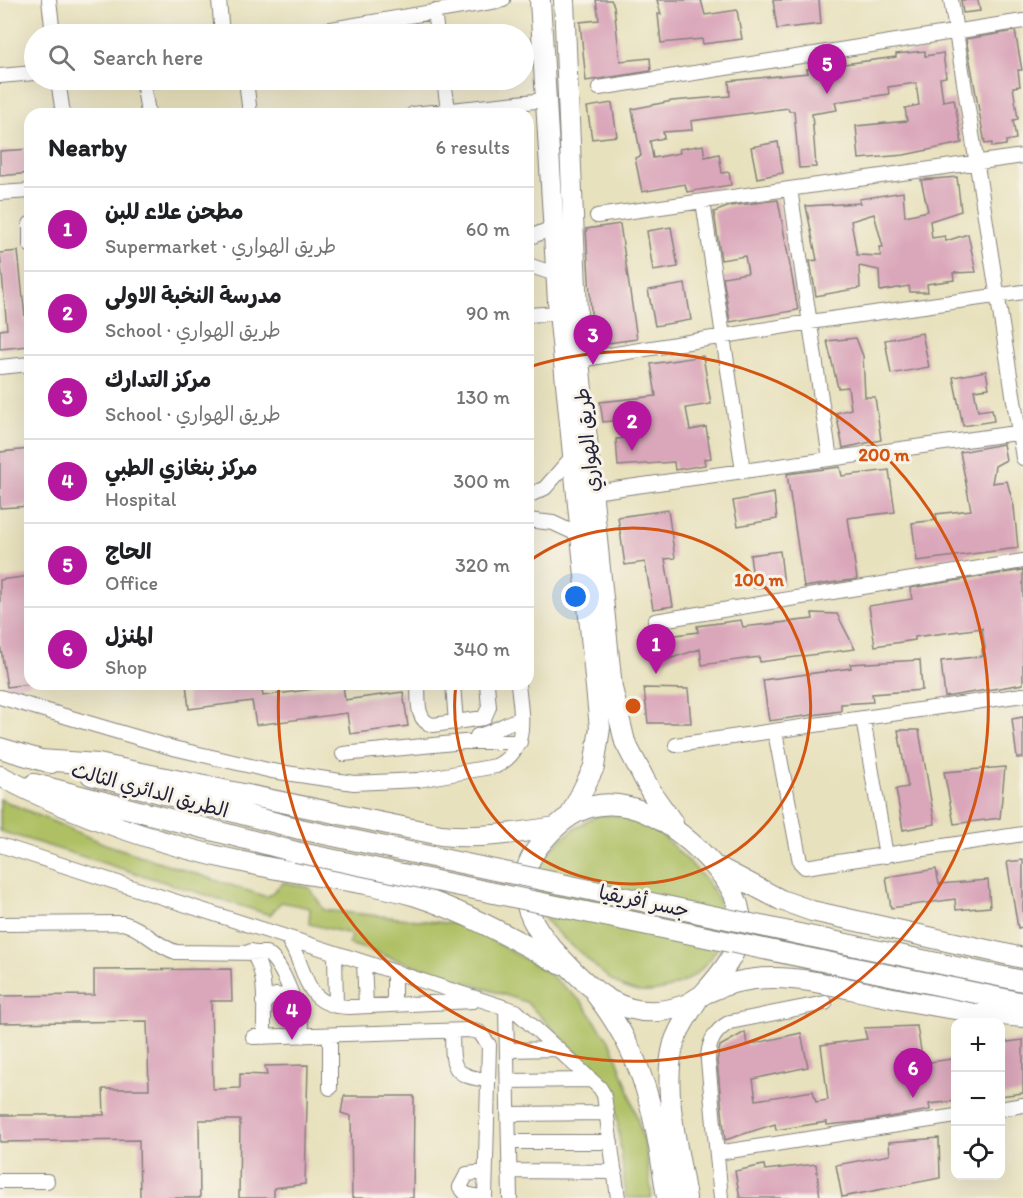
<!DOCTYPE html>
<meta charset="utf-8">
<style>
:root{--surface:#fff;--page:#f2f2f2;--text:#202124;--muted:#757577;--line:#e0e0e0;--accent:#b5179e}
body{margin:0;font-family:Itim,"Playpen Sans Arabic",sans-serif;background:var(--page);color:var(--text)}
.controls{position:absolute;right:18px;bottom:18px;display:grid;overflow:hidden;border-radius:12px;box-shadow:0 6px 24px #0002}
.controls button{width:54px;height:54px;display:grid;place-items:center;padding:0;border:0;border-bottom:2px solid var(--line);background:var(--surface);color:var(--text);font:30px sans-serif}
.you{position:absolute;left:576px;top:597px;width:21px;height:21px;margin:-15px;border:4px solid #fff;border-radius:50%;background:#1a73e8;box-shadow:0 0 0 9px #1a73e833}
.badge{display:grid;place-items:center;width:39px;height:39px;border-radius:50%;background:var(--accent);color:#fff;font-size:20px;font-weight:700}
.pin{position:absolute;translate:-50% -50px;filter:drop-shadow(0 2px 3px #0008)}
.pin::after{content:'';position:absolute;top:32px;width:21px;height:18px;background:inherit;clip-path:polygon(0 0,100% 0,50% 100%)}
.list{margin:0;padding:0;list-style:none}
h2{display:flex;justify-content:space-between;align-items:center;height:78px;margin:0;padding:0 24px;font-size:26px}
h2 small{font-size:20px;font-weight:400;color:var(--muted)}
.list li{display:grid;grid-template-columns:39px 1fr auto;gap:18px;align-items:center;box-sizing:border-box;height:84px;padding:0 24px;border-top:2px solid var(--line)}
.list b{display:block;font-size:22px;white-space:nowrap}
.list p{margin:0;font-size:20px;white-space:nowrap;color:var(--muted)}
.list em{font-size:20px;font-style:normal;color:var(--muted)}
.icon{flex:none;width:33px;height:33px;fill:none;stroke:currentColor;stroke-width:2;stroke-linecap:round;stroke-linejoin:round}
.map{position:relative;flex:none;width:1023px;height:1198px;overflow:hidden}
.search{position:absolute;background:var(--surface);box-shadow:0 6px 24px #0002;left:24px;top:24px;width:510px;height:66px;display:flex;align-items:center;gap:15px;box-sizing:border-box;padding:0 21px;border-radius:33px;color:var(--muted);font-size:22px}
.panel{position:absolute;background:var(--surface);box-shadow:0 6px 24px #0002;left:24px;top:108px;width:510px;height:582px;border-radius:18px}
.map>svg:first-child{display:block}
.green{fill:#aec064;stroke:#687150;stroke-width:1.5}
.building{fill:#daa6ba;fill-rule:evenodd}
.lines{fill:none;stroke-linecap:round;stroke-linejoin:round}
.minor-casing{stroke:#85827c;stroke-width:16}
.highway-casing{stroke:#85827c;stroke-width:22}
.minor{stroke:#fff;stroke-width:14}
.highway{stroke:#fff;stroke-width:20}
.highway-bridge-casing{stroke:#85827c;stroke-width:22;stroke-linecap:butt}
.highway-bridge{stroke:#fff;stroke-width:20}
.ring{fill:none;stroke:#d45411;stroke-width:3}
.labels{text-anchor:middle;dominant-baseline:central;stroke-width:6;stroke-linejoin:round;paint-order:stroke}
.street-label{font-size:20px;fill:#22223b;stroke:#f7f3e8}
.centre{fill:#d45411;stroke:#f7f3e8;stroke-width:3}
.ring-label{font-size:18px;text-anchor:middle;font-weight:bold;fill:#d45411;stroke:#f7f3e8;stroke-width:6;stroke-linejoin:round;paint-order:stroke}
</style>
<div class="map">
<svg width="1023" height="1198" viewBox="0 0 1023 1198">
<rect width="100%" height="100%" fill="#f7f3e8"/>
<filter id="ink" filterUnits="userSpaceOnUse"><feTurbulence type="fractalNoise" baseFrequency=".0167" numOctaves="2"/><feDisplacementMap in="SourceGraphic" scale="12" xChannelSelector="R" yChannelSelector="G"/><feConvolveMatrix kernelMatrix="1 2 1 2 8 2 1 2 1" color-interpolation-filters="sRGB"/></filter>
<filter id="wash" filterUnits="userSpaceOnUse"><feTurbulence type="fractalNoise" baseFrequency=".008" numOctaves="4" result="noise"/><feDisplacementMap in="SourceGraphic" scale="24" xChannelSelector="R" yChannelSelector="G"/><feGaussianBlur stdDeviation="1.35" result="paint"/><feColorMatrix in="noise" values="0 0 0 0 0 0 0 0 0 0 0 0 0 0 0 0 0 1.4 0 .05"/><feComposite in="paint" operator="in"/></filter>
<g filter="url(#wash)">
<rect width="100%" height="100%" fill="#e8e1bd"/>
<path class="green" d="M0,799L105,844L267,897L284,882L310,888L324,910L464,925L543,969L582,1002L612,1045L629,1091L645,1145L652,1198H626L614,1090L526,1002L349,944L351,934L309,924L310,908L281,902L270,915L0,831Z
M599,815C615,815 628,816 643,823C659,829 669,843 681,854C713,885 744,919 707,963C691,982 664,994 639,992C616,989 598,969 583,955C571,944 555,933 546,920C514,873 559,834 599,815Z"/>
<g id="blocks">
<path class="building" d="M596,0H611L614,6L620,61L650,58L651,71L586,81L580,22L599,20Z
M657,0H701L705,15L737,10L742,39L703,44L702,39L661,43L658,14H661Z
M773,0H819L821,24L777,29Z
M961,0H978L980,11L963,13Z
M1015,31L1022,70H1018L1020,86L1013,87L1018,119L1013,120L1016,139L1006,141V145L992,147V143L985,144L966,39Z
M925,51V56L943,53L946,77L940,78L943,101L954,99L962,143L904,155L859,159L856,126L907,121L905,108L919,105L916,83L888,87L889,94L835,102L837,110L812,114L816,167L799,168L794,111H789L788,108L691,121L692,130L663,132L664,138L650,141L653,158L680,153L679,149L703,145L705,157L719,154L722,173L729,172L731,185L687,192L685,184L642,192L635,158L641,156L632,109L672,101L730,96L729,81L808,73L807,69L896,57V54Z
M612,103L617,136L592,139L587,107Z
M778,142L783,173L757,178L751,147Z
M30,149V173L0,176V151Z
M957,177L961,211L930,221L932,238L945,236L946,241L968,234L976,272L953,273L954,280L927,284L928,292H910L909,286L880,291L879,270L859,266L860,288L816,296L810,261L817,260L806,206L860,203L859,199L903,192L905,216L928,211L921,180ZM874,214L883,247H879L881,256L857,255L851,221Z
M778,200L798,310L730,322L723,277L748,273L745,256L721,260L714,212L730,206Z
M620,224L637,339L593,345L586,229Z
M671,227L678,267L653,271L647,231Z
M18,251L28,346L0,349V330L7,329L0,253Z
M685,284L691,320L655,326L648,290Z
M922,333L929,367L891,374L885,340Z
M856,338L863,356L865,397H875L881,440L843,448L836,413L851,409L848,387L838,388L827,341Z
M703,356L711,404L686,408L690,430L706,427L711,458L704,459L705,465L675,470L674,462L618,466L616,439L641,437L639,418L603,422L600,402L656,396L651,364Z
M986,371L989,388L974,390L978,411L992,409L994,421L963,426L953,377Z
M1003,444L1006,460L995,466L992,483L1007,481L1014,507L1018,548L917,561L912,523L937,520L936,514L971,510L960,452Z
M30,449V506L0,508V452Z
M840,467L842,476L889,470L895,512L848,518L857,579L804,587L787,474Z
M774,493L777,519L738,526L733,501Z
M668,510L675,558L665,559L673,606L653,609L645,562L625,565L618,517Z
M780,551L784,585L754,588L750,555Z
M1023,570V684L945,697L941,661L983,656L982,649H985L982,628L915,637V640L875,646L869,606L912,599L910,588Z
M30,576V684L7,687L0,643V580Z
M812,613L837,614L855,649L760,662L759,657L702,665L700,649L656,663L654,638L698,632L697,626L741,620L743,627L813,619Z
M920,660L922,690L872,694L873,702L841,704V711L769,721L763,680L851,668L850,664Z
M186,684H261L263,696L343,685L345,700L403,692L408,726L350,734L347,713L256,725L252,701L189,709Z
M644,688L688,689L691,723H648Z
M1023,717V758H1017L1012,719Z
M898,730H919L935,824L903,830L896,789L908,787Z
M1005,767L1000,818L954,824L944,772Z
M1023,860V927L1018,928L1007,862Z
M936,869L939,884L988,880L990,907L956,910L955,899L891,908L886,877Z
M231,969L232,1001H211L213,1089L240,1088V1074L267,1075L265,1066L308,1065L305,1184L274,1188V1198H239L240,1120H199L200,1198H140L139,1140L0,1142V1115H104L103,1089H149L147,1021L0,1023V996L94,995V970Z
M917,1026L923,1063L952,1059L956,1101L929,1104L930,1110L868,1121L827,1125V1122L776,1130L775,1124L725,1140L717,1061L720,1046L745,1032L747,1045L801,1033L808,1067L753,1079L756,1100L813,1091L816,1102L828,1100L821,1045L867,1039L864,1028Z
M1023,1040V1093L1000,1096V1043Z
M344,1096H414L413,1198H352L351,1116L341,1113Z
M939,1138L940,1178L842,1197L836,1165L890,1155L889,1142Z
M816,1164L820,1198H740L735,1171L764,1165L765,1170Z"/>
</g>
</g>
<g filter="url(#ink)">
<use href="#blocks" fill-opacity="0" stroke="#85827c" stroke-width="1.5"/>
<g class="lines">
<defs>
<path id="minor" d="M49,0L53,34
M219,0L222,34
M951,0L1023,458
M434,11L437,34
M302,34L503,0
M0,76L34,73
M58,80L63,114
M143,80L148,114
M246,80L250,114
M444,80L448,110
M599,88L1023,21
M413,114L545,100
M790,189L830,459
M0,193L30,191
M703,201L743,471
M597,216L1023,156
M30,224V245
M528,238L552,228
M528,265L555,274
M528,315L559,313
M579,360L810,322L1023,292
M0,367L30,364
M593,492L1023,432
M528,496L545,488L572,457
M528,520L553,523L579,535
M655,621L1023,561
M418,684C419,699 415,721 433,725L484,718L489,707L487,684
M453,684L456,723
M0,697L173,748L272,771L354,783L418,780L496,766C530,749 521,716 518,684
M863,718L886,856
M775,732L800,862L805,867L1023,834
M477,736C494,733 505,722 521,719
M676,745L1023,695
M343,754L464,742H520
M0,845L516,1011L600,1088L604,1095L618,1198
M0,924L123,923C143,928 156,946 176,952L266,953C284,963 300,1015 303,1036
M287,938C309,969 300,1006 349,1007L473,1001
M251,951C269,973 263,1010 264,1037
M335,953L336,1006
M364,962L366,1006
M394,972V1005
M263,1002L276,995L292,997
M506,1008L510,1198
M452,1031C453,1065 449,1076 488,1080
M253,1037L468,1030L479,1032L489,1045L485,1198
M507,1050L559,1049
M508,1081L591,1080
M330,1088V1035
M1000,1109L1023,1105
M508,1114L607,1113
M509,1142H611
M717,1153L956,1116
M509,1171L615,1172
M0,1181H47
M485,1198L466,1194L460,1187L467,1174L485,1172
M721,1198L708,1061C708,1043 714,1031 730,1022L825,1003"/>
<path id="highway" d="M540,0L558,302L600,728L594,767L570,816
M564,0L579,360L612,688L625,742L651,792L673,823
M0,748L51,763
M40,760L98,764L441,835C480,839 518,833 556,827
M91,775L300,829
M0,776C79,817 164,846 252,864C306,876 363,880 416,896C466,912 514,939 560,964
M34,784L296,852
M720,868L781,900L812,911L1023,958
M989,974L1023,981
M704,993C720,975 740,952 741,926C742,895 720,871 700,851C657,810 600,780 551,832C541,843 531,854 527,868C518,899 532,925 552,948C589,989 625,1027 685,1005C693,1002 699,996 706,993C733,980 762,976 792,979C820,981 850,989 878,995C926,1005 974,1013 1023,1017
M981,994L1023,1003
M597,996C648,1062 655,1119 667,1198
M686,1198C679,1152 661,1088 674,1043C679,1027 690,1012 698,999"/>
</defs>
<use href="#minor" class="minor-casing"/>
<use href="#highway" class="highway-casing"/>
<use href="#minor" class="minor"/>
<use href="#highway" class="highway"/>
<defs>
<path id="highway-bridge" d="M300,829L989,974
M296,852L981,994"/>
</defs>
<use href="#highway-bridge" class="highway-bridge-casing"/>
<use href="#highway-bridge" class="highway-bridge"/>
</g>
</g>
<g class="ring">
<path d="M528 562A178 178 0 1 1 456 684"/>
<path d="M529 367A355 355 0 1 1 279 684"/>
</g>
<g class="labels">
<g class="street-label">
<text transform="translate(587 440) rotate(-96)">طريق الهواري</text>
<text transform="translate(150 790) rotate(15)">الطريق الدائري الثالث</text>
<text transform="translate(644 901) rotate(12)">جسر أفريقيا</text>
</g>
</g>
<circle cx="633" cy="706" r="9" class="centre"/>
<g class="ring-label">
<text x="884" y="461">200 m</text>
<text x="759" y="586">100 m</text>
</g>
</svg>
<div class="controls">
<button>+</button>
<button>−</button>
<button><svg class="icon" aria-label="locate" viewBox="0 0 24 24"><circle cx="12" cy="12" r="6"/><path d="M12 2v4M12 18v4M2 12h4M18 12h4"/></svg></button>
</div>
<div class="you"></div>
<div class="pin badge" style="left:656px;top:674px">1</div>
<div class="pin badge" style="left:632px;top:451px">2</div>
<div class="pin badge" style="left:593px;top:365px">3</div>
<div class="pin badge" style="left:292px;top:1040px">4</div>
<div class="pin badge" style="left:827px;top:94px">5</div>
<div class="pin badge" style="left:913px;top:1098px">6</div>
<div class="search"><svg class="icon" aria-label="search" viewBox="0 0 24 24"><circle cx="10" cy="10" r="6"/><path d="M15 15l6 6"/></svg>Search here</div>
<section class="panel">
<h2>Nearby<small>6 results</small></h2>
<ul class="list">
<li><span class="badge">1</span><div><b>مطحن علاء للبن</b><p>Supermarket · طريق الهواري</p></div><em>60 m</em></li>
<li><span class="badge">2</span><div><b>مدرسة النخبة الاولى</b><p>School · طريق الهواري</p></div><em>90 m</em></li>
<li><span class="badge">3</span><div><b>مركز التدارك</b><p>School · طريق الهواري</p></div><em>130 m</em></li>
<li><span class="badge">4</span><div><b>مركز بنغازي الطبي</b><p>Hospital</p></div><em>300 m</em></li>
<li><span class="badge">5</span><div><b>الحاج</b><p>Office</p></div><em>320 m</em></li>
<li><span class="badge">6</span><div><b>المنزل</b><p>Shop</p></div><em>340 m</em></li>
</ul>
</section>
</div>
